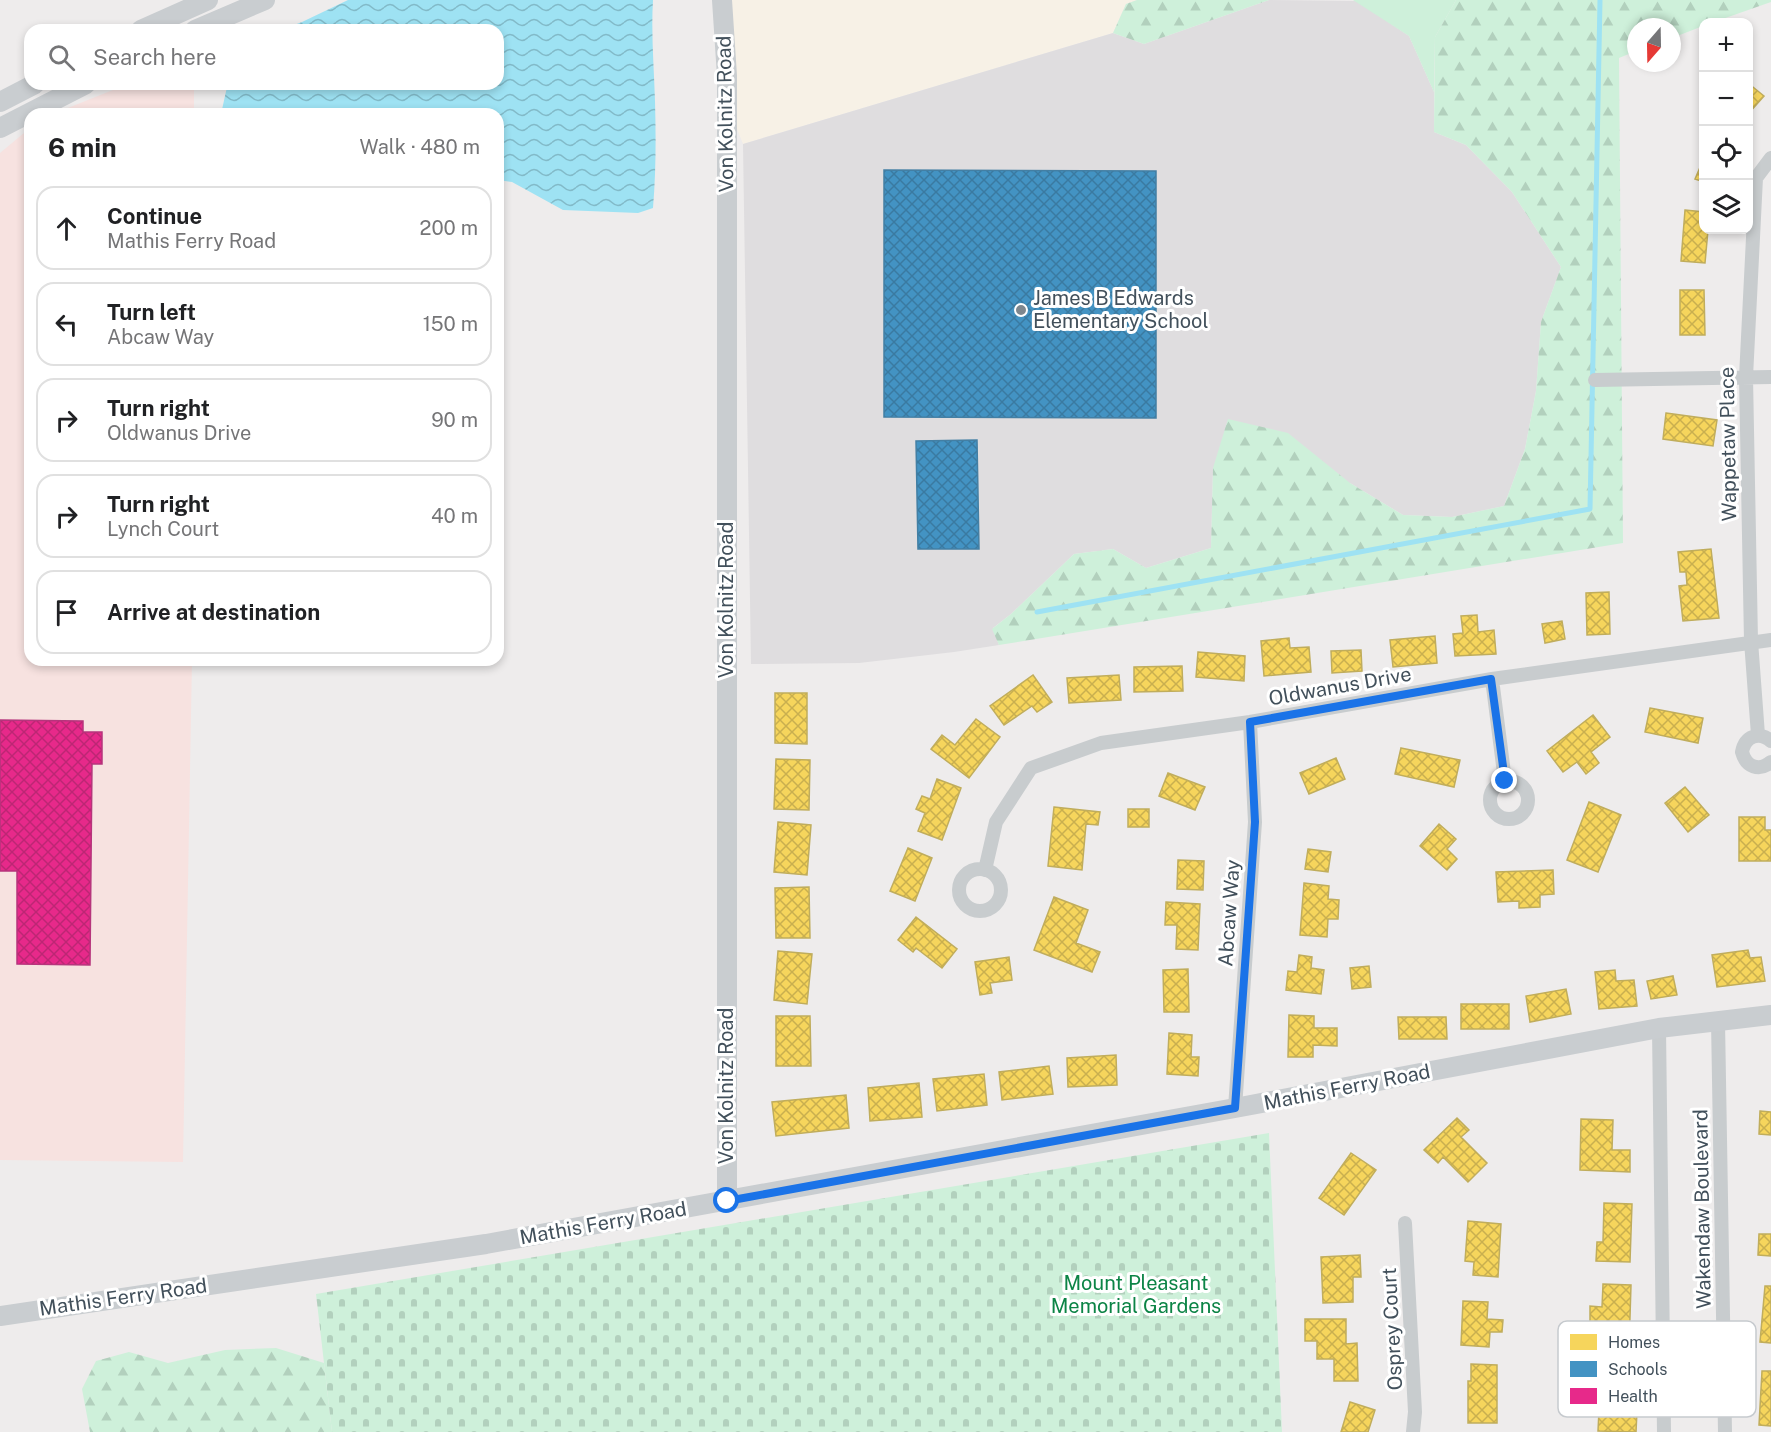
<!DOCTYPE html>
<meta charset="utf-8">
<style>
:root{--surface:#fff;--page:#f2f2f2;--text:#202124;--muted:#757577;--line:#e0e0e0}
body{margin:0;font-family:"Public Sans",sans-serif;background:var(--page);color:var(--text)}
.controls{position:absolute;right:18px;top:18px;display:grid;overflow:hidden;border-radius:12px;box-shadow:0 3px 9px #0003}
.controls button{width:54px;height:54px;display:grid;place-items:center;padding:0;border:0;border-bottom:2px solid var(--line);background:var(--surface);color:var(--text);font:30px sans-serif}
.compass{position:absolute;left:1627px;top:18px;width:54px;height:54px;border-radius:50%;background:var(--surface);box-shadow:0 3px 9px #0003;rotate:200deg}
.stop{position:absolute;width:18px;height:18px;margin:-14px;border:4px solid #1a73e8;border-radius:50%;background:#fff}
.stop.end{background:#1a73e8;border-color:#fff;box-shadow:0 2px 6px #0008}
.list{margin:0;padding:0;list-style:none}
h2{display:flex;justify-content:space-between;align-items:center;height:78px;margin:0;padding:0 24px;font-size:26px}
h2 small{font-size:20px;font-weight:400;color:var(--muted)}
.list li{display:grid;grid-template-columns:39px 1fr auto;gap:18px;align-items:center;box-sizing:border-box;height:84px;margin:0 12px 12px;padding:0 12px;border:2px solid var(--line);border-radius:18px}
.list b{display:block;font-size:22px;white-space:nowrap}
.list p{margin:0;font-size:20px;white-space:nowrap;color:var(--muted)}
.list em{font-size:20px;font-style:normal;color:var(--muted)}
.icon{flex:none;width:33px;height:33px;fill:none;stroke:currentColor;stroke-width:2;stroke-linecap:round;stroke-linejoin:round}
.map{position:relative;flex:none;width:1771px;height:1432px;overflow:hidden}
.search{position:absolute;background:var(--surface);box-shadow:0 3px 9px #0003;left:24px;top:24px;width:480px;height:66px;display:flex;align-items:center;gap:15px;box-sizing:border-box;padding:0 21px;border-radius:18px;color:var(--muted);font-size:22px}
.panel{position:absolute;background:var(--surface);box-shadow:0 3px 9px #0003;left:24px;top:108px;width:480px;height:558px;border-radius:18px}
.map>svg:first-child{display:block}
.commercial{fill:#f7f1e6}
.education{fill:#dfdddf}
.medical{fill:#f7e2e0}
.green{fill:#cef0da}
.forest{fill:url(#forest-firs)}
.cemetery{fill:url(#cemetery-stones)}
.water{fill:url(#water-waves)}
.homes{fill:url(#homes-cross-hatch);stroke:#c0ad5c;stroke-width:1.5}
.schools{fill:url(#schools-cross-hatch);stroke:#437fa4;stroke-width:1.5}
.health{fill:url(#health-cross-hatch);stroke:#b6357c;stroke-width:1.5}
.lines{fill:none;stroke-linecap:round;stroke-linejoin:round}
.stream{stroke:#9ee2f3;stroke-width:5}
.street{stroke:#c8ccce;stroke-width:14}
.secondary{stroke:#c9cdd0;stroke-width:20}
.route{stroke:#1a73e8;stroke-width:8}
.poi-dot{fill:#7e878e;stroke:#fff;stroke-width:2}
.labels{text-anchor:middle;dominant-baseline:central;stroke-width:6;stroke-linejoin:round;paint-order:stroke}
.street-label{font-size:20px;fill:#42505b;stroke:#fff}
.poi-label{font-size:20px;fill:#42505b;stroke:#fff;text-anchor:start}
.park-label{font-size:20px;fill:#0c8446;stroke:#fff}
.key{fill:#fff;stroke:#c6cace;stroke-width:1.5}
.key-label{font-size:16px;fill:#42505b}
</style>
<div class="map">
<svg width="1771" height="1432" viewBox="0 0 1771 1432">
<defs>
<pattern id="forest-firs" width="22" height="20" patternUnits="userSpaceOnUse" patternTransform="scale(1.5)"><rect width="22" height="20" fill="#cef0da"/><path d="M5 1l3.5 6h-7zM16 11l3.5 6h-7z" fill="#b2d0bd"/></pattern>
<pattern id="cemetery-stones" width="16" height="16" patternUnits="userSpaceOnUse" patternTransform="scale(1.5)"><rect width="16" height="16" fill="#cef0da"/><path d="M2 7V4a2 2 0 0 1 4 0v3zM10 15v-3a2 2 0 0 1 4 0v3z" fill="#b2d0bd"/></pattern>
<pattern id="water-waves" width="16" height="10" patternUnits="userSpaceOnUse" patternTransform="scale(1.5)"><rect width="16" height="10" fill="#9ee2f3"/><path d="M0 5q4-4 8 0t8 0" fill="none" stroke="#82bac8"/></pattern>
<pattern id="homes-cross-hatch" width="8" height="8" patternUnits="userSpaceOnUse" patternTransform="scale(1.5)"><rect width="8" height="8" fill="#f6d55c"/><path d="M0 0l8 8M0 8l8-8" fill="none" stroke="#c9af4f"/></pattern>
<pattern id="schools-cross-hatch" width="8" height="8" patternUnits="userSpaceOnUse" patternTransform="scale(1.5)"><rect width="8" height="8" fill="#4393c3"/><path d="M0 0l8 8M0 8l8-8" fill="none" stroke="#3a7aa1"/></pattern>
<pattern id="health-cross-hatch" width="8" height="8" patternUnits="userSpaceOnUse" patternTransform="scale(1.5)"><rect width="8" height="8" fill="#e7298a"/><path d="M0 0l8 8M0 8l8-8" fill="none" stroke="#bd2674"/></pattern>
</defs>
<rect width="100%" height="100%" fill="#eeecec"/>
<path class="commercial" d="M730,0H1137L1126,4L1113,33L743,144L737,129Z"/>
<path class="education" d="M1269,0L1357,1L1409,36L1434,92V132L1466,145L1512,192L1561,267L1541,322L1536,391L1525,449L1504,506L1452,517L1403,515L1350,483L1213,468L1211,548L1146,568L1113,549L1074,554L1011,614L993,628L999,645L954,652L859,663L751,664L743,144L1113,33L1144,44Z"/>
<path class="medical" d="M128,84H194V114H53Z
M30,128V660H192L183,1162L0,1160V153Z"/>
<path class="green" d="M1353,0H1456L1435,37L1434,92L1409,36Z"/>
<path class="forest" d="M1137,0H1269L1144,44L1113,33L1126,4Z
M1456,0H1771V2L1714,22H1704L1703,26L1672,38V27H1636V51L1619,58L1623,543L999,645L992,629L1011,614L1074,554L1113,549L1146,568L1211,548L1213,468L1228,419L1288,433L1350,483L1403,515L1452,517L1504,506L1525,449L1536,391L1541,322L1561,267L1512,192L1466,145L1434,132L1435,37Z
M276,1348L324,1363L332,1432H90L82,1389L96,1361L129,1352L168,1363L225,1350Z"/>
<path class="cemetery" d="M1269,1133L1282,1432H332L316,1294Z"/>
<path class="water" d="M348,0H653C651,34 654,67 655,101C656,137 656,172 653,208L638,213L563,210L512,182L498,180V114H221L227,87L225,84H498V30H281L302,22Z"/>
<path class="homes" d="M1748,83L1764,96L1748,114Z
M1704,158V182L1695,179Z
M1685,210L1704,212V230H1708L1705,263L1681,261Z
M1680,290H1704L1705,335H1680Z
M1666,413L1717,420L1713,446L1663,439Z
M1711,549L1719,618L1683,621L1679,586L1687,585L1686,572H1680L1678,552Z
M1609,592L1610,634L1587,635L1586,593Z
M1477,615L1478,632L1494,630L1496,654L1455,656L1453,634L1463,633L1461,616Z
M1562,621L1565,639L1545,643L1542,624Z
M1435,636L1437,663L1393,667L1390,640Z
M1289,638L1290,648L1309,647L1311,672L1264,676L1261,641Z
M1361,650L1362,671L1332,673L1331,651Z
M1198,652L1245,656L1244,681L1196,677Z
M1182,666L1183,691L1134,692V667Z
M1033,675L1052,702L1037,712L1032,706L1004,725L990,706Z
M1119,675L1121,700L1069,703L1067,678Z
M775,693H807V744L775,743Z
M1650,708L1703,718L1698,743L1645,732Z
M1593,715L1610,737L1591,752L1599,763L1586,774L1577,762L1563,772L1547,751Z
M976,719L1000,737L969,778L931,749L942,735L955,745Z
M1401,748L1460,760L1454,787L1395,774Z
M1336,758L1345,779L1309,794L1300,773Z
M776,759L810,760L809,810L774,809Z
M1168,773L1205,787L1195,810L1159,796Z
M937,779L961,788L942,840L918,831L925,813L916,809L922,796L930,799Z
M1685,787L1709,815L1688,832L1665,803Z
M1589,802L1621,815L1598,872L1567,860Z
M1054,807L1100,812L1098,825L1086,824L1082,870L1048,866Z
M1128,809H1149V827H1128Z
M1739,817H1765V830H1771V861H1739Z
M778,822L811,825L807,875L774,872Z
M1439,824L1456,839L1447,849L1457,859L1447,870L1420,846Z
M908,848L932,858L915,901L890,891Z
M1308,849L1331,852L1328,872L1305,869Z
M1178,860L1204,861L1203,890L1177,889Z
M1553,870L1554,894L1540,895V907L1519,908V901L1498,902L1496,872Z
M1304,883L1329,886L1328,899L1339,900L1338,919H1328L1327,937L1300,935Z
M809,887L810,938H776L775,888Z
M1054,897L1088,910L1076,943L1100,952L1092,972L1034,950Z
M1166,902L1200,904L1198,950L1176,949L1177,925H1165Z
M916,917L957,949L942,968L916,948L913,952L898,940Z
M1748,950L1750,958L1761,957L1765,981L1717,987L1712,955Z
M778,951L812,954L807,1004L774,1000Z
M1299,955L1312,957L1311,968L1324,970L1321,994L1286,990L1288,971L1297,972Z
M1009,957L1012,980L990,983L992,993L980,995L975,962Z
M1369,966L1371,987L1352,989L1350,968Z
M1188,969L1189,1012H1164L1163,970Z
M1615,970L1616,981L1634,980L1637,1006L1599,1009L1595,972Z
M1673,976L1677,995L1651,999L1647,981Z
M1566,989L1571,1014L1530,1022L1526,996Z
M1461,1004H1509V1029H1461Z
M1289,1015L1314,1016V1028H1337V1046L1313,1045V1057H1288Z
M776,1016H810L811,1066H776Z
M1398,1017H1446L1447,1039H1399Z
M1169,1033L1192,1035L1191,1057H1199L1198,1076L1167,1074Z
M1116,1055L1117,1085L1068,1087L1067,1058Z
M1049,1066L1053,1094L1002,1100L999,1072Z
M984,1074L987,1105L937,1111L933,1079Z
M919,1083L922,1117L870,1121L868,1088Z
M846,1095L849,1128L776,1136L772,1102Z
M1760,1111L1771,1112V1135L1759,1134Z
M1457,1118L1469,1130L1461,1137L1487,1163L1468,1182L1443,1157L1438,1163L1424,1150Z
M1581,1119L1613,1120L1612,1150H1630V1172L1580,1170Z
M1351,1153L1376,1170L1344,1215L1319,1198Z
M1604,1203L1632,1204L1630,1262L1596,1261L1597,1242H1603Z
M1468,1221L1501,1224L1498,1277L1473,1275L1474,1262L1465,1261Z
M1759,1234H1771V1256L1758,1255Z
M1360,1255L1361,1277H1353V1302L1323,1303L1321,1257Z
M1603,1284L1631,1285L1629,1349L1593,1348L1594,1333H1603V1323H1590V1306L1602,1307Z
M1765,1286H1771V1343L1760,1342Z
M1463,1301L1488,1302L1487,1319L1503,1320L1502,1332H1490L1489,1347L1461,1345Z
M1305,1319H1346V1344L1357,1343L1358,1381H1334V1359H1317V1341H1305Z
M1471,1364L1497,1365V1423H1468V1381H1471Z
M1601,1369L1628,1370L1626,1410L1637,1411L1636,1432L1598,1431Z
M1762,1371H1771V1426L1759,1425Z
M1350,1402L1375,1410L1368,1432H1341Z"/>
<path class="schools" d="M884,170L1156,171V418L884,417Z
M977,440L979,549H918L916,441Z"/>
<path class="health" d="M0,720L83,721V732H102V764H92L90,965L17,964V871H0Z"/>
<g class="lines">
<path class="stream" d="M1037,612L1590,509L1600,0"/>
<path class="street" d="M1595,380L1771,377
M1492,679L1505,781
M1758,735L1751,641L1746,377L1756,178L1771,158
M1771,741C1759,731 1745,736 1742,752C1746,767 1759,772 1771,762
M1490 800a19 19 0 1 1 38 0a19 19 0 1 1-38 0Z
M959 890a21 21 0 1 1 42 0a21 21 0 1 1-42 0Z
M985,870L996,822L1031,768L1101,743L1250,722L1492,679L1771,640
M1718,1021L1725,1432
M1659,1028L1664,1432
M1235,1108L1255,822L1250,722
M1405,1223L1415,1412L1413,1432"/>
<path class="secondary" d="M722,0L727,76V1201
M141,30L208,0
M195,30L265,0
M0,102L35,84
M0,128L86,84
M0,1316L486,1244L1235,1108L1659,1028L1771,1015"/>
</g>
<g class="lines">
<path class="route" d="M727,1201L1235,1108L1255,822L1250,722L1491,679L1505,781"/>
</g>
<circle class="poi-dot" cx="1021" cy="310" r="6"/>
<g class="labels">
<g class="street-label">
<text transform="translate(725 114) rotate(-91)">Von Kolnitz Road</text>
<text transform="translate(1728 444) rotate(-91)">Wappetaw Place</text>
<text transform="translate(726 600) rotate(-90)">Von Kolnitz Road</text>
<text transform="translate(1340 686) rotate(-10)">Oldwanus Drive</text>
<text transform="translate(1229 913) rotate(-86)">Abcaw Way</text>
<text transform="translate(726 1086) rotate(-90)">Von Kolnitz Road</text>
<text transform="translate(1347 1087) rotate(-11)">Mathis Ferry Road</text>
<text transform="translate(1702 1209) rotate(-91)">Wakendaw Boulevard</text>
<text transform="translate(603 1223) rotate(-10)">Mathis Ferry Road</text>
<text transform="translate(123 1297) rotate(-8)">Mathis Ferry Road</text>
<text transform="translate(1392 1329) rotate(-93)">Osprey Court</text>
</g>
<g class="poi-label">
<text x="1033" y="298">James B Edwards<tspan x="1033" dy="23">Elementary School</tspan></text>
</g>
<g class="park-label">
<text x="1136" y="1283">Mount Pleasant<tspan x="1136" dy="23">Memorial Gardens</tspan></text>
</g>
</g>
<rect x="1558" y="1321" width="198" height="96" rx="9" class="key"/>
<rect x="1570" y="1334" width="27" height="16" fill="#f6d55c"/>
<rect x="1570" y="1361" width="27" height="16" fill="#4393c3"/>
<rect x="1570" y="1388" width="27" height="16" fill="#e7298a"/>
<g class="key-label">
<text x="1608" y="1348">Homes</text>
<text x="1608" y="1375">Schools</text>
<text x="1608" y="1402">Health</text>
</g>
</svg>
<div class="controls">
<button>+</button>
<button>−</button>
<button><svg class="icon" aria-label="locate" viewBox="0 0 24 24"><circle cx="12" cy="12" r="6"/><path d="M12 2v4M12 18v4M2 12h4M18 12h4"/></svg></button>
<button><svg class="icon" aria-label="layers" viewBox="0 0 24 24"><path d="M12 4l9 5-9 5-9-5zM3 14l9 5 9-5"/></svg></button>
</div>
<svg class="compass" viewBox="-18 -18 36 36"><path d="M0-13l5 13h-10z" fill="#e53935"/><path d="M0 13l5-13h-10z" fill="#757577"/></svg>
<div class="stop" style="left:727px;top:1201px"></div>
<div class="stop end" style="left:1505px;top:781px"></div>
<div class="search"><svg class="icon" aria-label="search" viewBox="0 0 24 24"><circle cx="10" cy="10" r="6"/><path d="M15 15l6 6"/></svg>Search here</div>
<section class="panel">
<h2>6 min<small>Walk · 480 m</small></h2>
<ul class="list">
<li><svg class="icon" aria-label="ahead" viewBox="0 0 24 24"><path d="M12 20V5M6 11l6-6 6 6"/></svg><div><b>Continue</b><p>Mathis Ferry Road</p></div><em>200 m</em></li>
<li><svg class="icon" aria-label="left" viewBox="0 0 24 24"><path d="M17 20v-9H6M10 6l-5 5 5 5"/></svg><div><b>Turn left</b><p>Abcaw Way</p></div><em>150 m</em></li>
<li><svg class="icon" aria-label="right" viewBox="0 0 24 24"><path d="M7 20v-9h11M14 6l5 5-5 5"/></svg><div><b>Turn right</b><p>Oldwanus Drive</p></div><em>90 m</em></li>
<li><svg class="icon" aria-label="right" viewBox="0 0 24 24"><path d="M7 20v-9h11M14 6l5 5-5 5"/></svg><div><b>Turn right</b><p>Lynch Court</p></div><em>40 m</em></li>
<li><svg class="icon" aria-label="arrive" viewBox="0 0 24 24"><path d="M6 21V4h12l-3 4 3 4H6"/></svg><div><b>Arrive at destination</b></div></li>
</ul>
</section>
</div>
